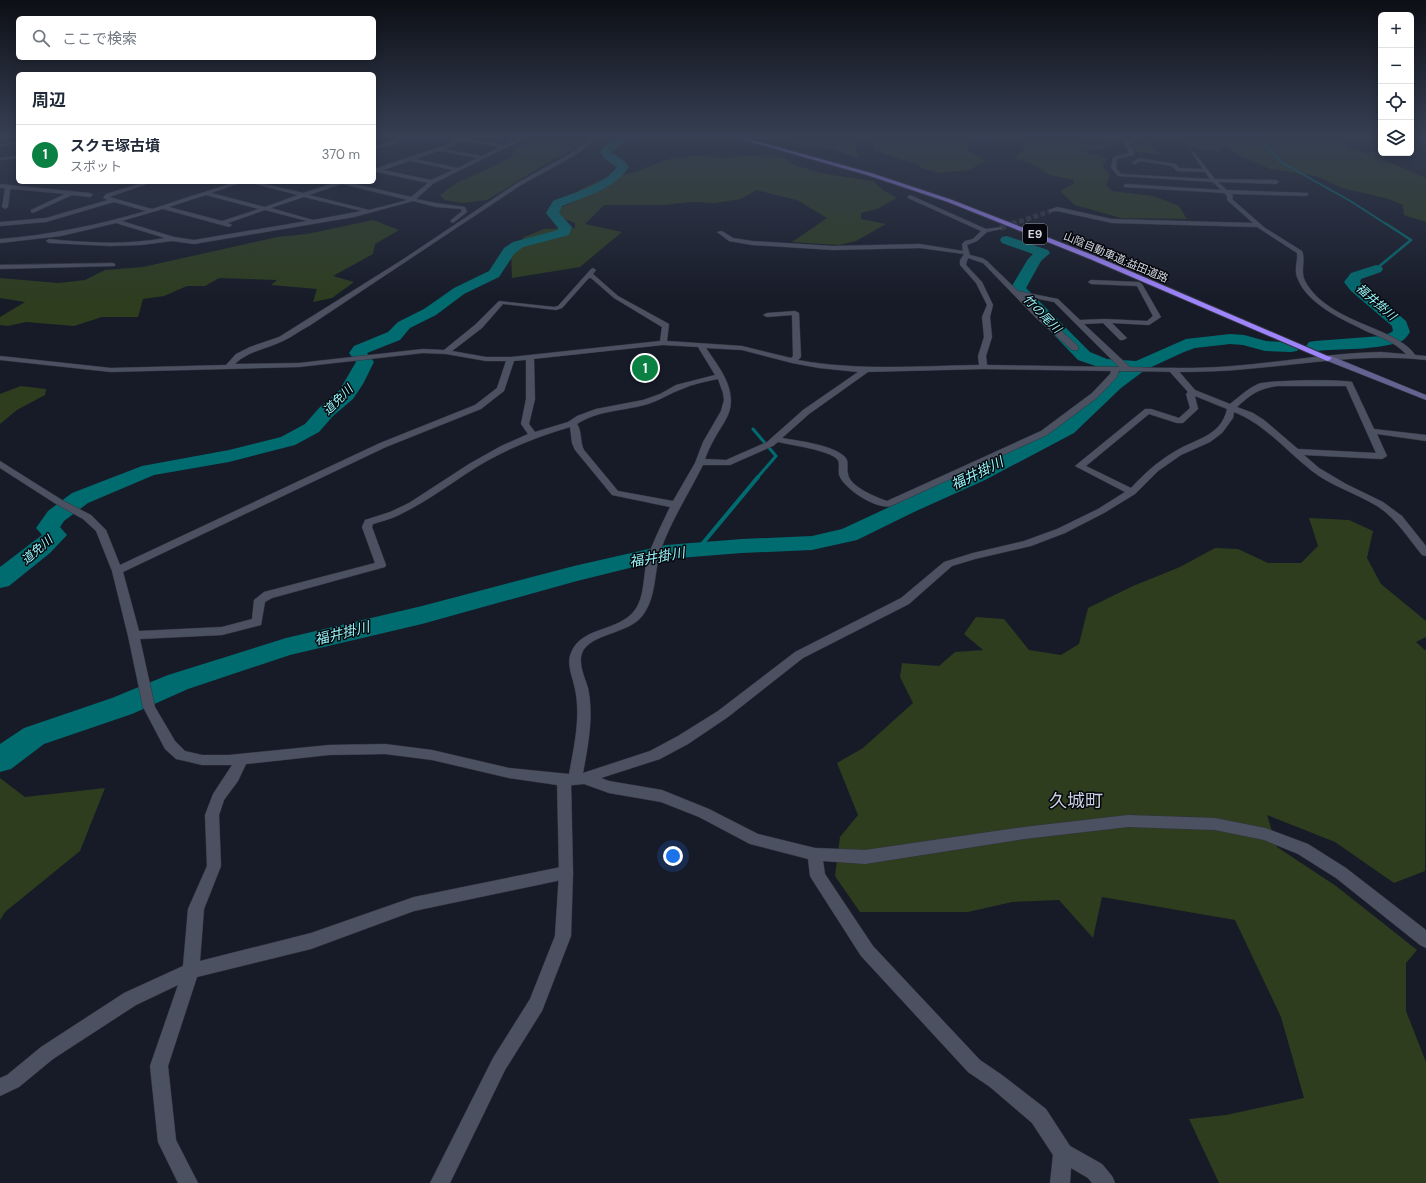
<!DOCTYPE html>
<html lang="ja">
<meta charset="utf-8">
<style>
:root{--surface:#fff;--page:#f2f2f3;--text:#1f2937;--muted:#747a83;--line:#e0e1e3;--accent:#0b8043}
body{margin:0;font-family:"DM Sans","Noto Sans JP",sans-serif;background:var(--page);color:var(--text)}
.controls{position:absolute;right:12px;top:12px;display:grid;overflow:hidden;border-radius:6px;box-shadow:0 2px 10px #0003}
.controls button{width:36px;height:36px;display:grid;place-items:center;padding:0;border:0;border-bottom:1px solid var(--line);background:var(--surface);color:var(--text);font:20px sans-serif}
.you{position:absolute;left:673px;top:856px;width:14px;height:14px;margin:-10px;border:3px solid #fff;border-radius:50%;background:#1a73e8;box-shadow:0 0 0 6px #1a73e833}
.badge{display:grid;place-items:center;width:26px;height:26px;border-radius:50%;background:var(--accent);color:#fff;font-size:13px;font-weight:700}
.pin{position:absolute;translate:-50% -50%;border:2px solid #fff;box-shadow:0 1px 4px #0006}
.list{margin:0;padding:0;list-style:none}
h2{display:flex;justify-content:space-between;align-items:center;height:52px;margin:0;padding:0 16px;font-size:17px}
h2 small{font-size:13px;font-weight:400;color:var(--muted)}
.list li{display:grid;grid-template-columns:26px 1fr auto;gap:12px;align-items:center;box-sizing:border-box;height:60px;padding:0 16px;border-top:1px solid var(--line)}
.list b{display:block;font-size:15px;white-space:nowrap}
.list p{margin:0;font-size:13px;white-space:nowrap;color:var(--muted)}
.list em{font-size:13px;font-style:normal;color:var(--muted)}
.icon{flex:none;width:22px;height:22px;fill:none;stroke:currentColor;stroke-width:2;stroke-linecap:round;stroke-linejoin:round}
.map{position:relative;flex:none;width:1426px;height:1183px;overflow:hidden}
.search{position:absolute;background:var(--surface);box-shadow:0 2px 10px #0003;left:16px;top:16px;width:360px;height:44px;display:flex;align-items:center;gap:10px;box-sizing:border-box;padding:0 14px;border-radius:6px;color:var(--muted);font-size:15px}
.panel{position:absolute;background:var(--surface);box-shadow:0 2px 10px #0003;left:16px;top:72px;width:360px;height:112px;border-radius:6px}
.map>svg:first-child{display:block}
.green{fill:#2d3d1e}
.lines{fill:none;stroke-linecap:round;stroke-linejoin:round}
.stream-far3{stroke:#006c70;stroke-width:2}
.stream-far2{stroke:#006c70;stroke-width:2.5}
.stream-far1{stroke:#006c70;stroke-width:3}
.stream{stroke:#006c70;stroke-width:4}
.river{fill:#006c70;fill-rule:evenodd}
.minor-tunnel-far1{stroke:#343744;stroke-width:5;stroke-dasharray:5 2.5;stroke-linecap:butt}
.minor-tunnel{stroke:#343744;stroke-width:6;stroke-dasharray:6 3.5;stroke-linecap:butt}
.minor-casing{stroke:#32343e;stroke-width:1}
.tertiary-casing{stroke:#32343e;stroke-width:1}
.secondary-casing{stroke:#32343e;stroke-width:1}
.motorway-casing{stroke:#32343e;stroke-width:2}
.minor{fill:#4c5161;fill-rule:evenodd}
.tertiary{fill:#4c5161;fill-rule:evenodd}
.secondary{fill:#656190;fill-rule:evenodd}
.motorway{fill:#9e85fd;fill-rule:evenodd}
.labels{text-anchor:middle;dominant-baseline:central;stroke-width:3;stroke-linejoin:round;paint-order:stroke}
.far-street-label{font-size:11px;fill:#d5d8e1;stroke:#05060b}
.shield{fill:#05060b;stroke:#9799a1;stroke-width:1}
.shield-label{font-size:12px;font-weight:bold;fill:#d5d8e1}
.far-water-label{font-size:12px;font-style:italic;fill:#98f6fb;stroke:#05060b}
.water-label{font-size:14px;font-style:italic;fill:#98f6fb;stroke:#05060b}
.near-quarter-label{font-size:18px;fill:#cbd1e3;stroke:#05060b}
</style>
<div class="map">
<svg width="1426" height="1183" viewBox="0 0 1426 1183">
<rect width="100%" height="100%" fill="#171b28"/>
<path class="green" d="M537,136H593L587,142L544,165L487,200L463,203L445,200L440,195L458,182L486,170L511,157L515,148Z
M784,136H983L972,140L966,149L986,161L969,170L940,173L921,168L919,164L899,159L874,150V141L855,142L856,150L859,158L831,149L802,147L778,141Z
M998,136H1133L1134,138L1104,149L1083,151L1108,159L1102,165L1110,175L1106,185L1112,191L1153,196L1179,206L1187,219L1121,218L1075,205L1060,191L1074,184V180L1049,175L1035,165L1014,158L1024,149V145L995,139Z
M1142,136H1381L1348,141L1351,148L1368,154L1374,151L1381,159L1426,178V222L1404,215L1403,205L1389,199L1342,188L1321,178L1310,175L1270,169L1239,155L1226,145L1219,152C1202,149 1189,151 1177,137L1159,136L1153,139L1150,145L1161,154L1136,152L1130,144L1138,141Z
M771,155L785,158L794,165L826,174L873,181L883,190L897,198L877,209L861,213V219L886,224L856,241L839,245L792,242L827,218L797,200L756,190L741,199L715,203L691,202L664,205H604L585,224L622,232L580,267L512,278L511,253L524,237L544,229L575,228V223L559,217L558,209L586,196L579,190L612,175L632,173L669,159L692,156L728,157Z
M373,220L399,230L375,244L373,254L333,276L354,282L332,298L313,302L317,289L271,285L277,280L219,278L205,286H187L164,296L143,299L138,317H102L74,326L26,322L8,326L0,325V317L25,302L0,298V278L58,283L85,280L105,270L143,267L277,237L307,234Z
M21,386L46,389L45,395L17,410L0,424V394Z
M1309,518L1349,520L1373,531L1367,558L1381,584L1426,621V637L1416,642L1426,651L1425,871L1394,883L1335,842L1267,815L1277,847L1336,886L1417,950L1406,963V1011L1426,1062V1183H1219L1189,1119L1226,1115L1304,1098L1281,1017L1235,920L1102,897L1093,938L1059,900L1012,902L968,912H860L835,876L840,837L858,815L837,763L863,748L913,703L900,677L902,663L939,666L955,652L983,650L964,634L976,617L1004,619L1029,650L1061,655L1079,644L1088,608L1133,586L1180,567L1215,548L1238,549L1268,563H1301L1318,546Z
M0,778L25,797L105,788L80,851L5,912L0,920Z"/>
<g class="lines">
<path class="stream-far3" d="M617,143L635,139
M1262,143L1281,162L1352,202L1386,224"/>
<path class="stream-far2" d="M1376,269L1411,240L1385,223"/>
<path class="stream-far1" d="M753,429L776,456L757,478"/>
<path class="stream" d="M698,549L758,477"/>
<path class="river" d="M617,140L622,143L611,152L623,160L629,167C613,190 586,196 562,206L559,213L572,227L569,235L523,247L514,254L499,277L464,294L436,315L410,328L400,340L367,353L374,362L363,384L353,399L333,416L319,432L295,445L229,462L154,475L88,503L64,521L60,527L67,535L50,553L9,586L0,588V567L42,535L36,528L48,511L72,493L142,466L229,450L281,437L305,424L319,408L339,391L356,362L349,353L354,346L388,332L398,322L424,309L454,288L489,271L504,248L513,242L558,230V228L546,213L553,201C574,192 603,186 617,167L605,159L600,152L605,145Z
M1007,236L1048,250L1050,253L1041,261L1026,288L1090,352L1107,359L1136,361L1186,339L1230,334L1244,335L1266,341L1297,343L1300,347L1297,351L1291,352L1265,351L1243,345L1230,344L1195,348L1184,352L1145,370L1121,388L1074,433L985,480L914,512L857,540L812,550L742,553L666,559L577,581L422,624L290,655L188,689L132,714L44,744L11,769L0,772V744L24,728L112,698L168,675L286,638L422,606L574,566L666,545L742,539L812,536L842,529L969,470L1060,425L1109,380L1122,370L1104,369L1078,360L1013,292L1010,289L1028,259L1033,254L1002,243L1000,240L1002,237Z
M1376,265L1381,266L1383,269L1381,272L1361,279L1360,282L1406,321L1410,332C1408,335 1405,339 1402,341C1381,350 1338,349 1315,351L1309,350L1306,346L1309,342L1315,341L1381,336L1390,333L1393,331L1392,326L1351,291L1344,282L1351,273Z"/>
<path class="minor-tunnel-far1" d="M1012,224L1051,211"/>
<path class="minor-tunnel" d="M1000,228L1015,223"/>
<defs>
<path id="minor" d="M400,136H405L394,144L374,149V147L390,142Z
M454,136L505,145L524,136H530L434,183L416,199L436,203L465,207L467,212L453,223L450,221L462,211L461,209L436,207L413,201L354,217L194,244L172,241L141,245L110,246L49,243L46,241L49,239C88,243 126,245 165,238L116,223L61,236L0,243V239C50,235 98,225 146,211L114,202L46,222L0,226V222L46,218L108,200L103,198L106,194L145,182H153L109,197L152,209L235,182H243L211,193L265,207L298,195L247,182H256L303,193L337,182H347L411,197L428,183L377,172L374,173V169L449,144L454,141ZM458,140L500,147L482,156L444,149L453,146ZM439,151L477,158L458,168L415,159ZM410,161L453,170L431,180L383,170ZM342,184L408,200L369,210L309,195ZM206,195L259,209L222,221L169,207ZM304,197L362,211L313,220L271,208ZM163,209L229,227L232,225L228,223L265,210L307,221L194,240L174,237L122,221Z
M597,136H602L572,157L521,185L309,326C301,330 293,336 285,340C268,349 249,350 235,364L299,363L423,349L444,350L476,324L499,301L554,307L558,306L591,269L593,268L596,270L593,274L618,296L669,324L667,341L742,346L791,358L793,356L792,315L767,317L763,315L767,313L795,311L799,313L801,357L798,360C858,371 918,366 979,365L978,356L984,337L982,317L987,305L976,283L960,265V260L964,254L920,248L833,250L752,245L729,241L717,232L722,231L733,238L752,241L833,246L920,244L963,251L962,244L965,241L973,239L981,231L908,198L907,197L910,195L986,229L1002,227V229L987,232L977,241L967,245L970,255L982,258L987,261L1018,291L1058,299L1080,320L1105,319L1147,321L1153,316L1137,286L1091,284L1088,282L1091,280L1139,282L1142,284L1161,317L1149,325L1112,323L1127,338L1123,340H1120L1103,323L1084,324L1130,367V371H1119L1117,377L1098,397L1047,435L891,506C877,510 846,490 840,477C837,472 841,463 837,459C828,450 791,445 778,442L773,446L730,465H703C689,493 672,519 661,549C654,570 657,596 643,615C630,634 590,633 582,653C578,664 585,678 588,688C594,716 588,746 583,773L650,751L678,736L718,711L795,652L901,598L944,562L973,553L1024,541L1057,529L1098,509L1125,492L1075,466L1145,409H1151L1179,418L1190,408L1186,394L1188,392L1170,372V368H1176L1195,390L1230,404C1239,397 1247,389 1258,384C1269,380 1339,379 1352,382L1374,429L1426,435V441L1377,434L1387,456L1382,459L1304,455L1319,468L1346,484L1383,502L1402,516L1426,546V556L1422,555C1408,538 1396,518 1377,506C1356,493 1331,486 1312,471C1286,451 1265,424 1234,412L1233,418L1222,433L1210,442L1181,455L1158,471L1135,494L1104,513L1065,533L1031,546L975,559L952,566L909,604L803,658L728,717L688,744L660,759L601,778L609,781L662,790L709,809L758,834L815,848L865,850L1024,827L1128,815L1215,818L1265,828L1308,844L1346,868L1426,930V948L1420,945L1336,878L1298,854L1264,840L1215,830L1128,827L1024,839L865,864L823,861L825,874L873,946L980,1060L1002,1075L1046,1109L1070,1146L1102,1164L1112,1176L1115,1183H1092L1088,1178L1071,1168L1070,1183H1050L1053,1155L1032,1123L990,1087L968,1072L861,956L813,881L810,876L808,859L750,844L699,817L661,802L609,793L584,784L564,786L509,778L432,760L385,754L329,755L246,764L238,781L224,800L219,815L221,866L204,909L200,961L311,933L414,897L566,866L571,868L573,873L571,878L414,911L311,949L197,977L168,1066L176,1140L198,1183H178L158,1142L150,1066L178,985L136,1005L53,1059L19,1087L0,1096V1078L7,1075L41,1047L124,993L183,966L188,909L207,866L205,815L213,794L232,765H202L181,760L176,759L165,749L143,707L128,636L112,571L96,531L83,519L56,504L0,468V461L62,500L91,515L106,530L120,565L380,443L475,405L497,388L506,361H486L446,354L423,353L299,367L111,372L0,360V356L111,368L226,365L236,354L250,347L279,337L402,260L517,183L568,155ZM968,258L983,263L1036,318L1072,350H1078V346L1023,296L1054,302L1119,367L987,365L986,356L992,337L990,317L993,305L982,282L966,265ZM589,278H591L614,298L662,327L660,341L511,357H486L452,351L482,328L503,304L556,310L562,308ZM663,345L698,347L715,375L676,385L660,394L643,400L596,409L577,416L568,422L535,432L529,424L535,399L534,359ZM706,348L742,350L792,363L819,368L858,372L803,410L767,442L726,460L705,459C710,445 717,434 725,421C741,394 721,370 706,348ZM526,360V399L521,424L528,434L501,446L469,464L409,503L390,512L365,520L362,527L375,563L264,592L254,600L252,619L222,627L139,631L123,572L386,447L481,409L504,391L514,361ZM983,369L1111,371L1110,374L1092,393L1041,431L887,501C876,497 850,487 848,474C846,467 850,461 844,456C832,445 799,441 782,438L809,414L868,372ZM718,379L723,393L724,400L721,411L703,442L695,463L673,501L618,491L584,450C580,443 582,430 577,424C598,410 625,411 648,404C661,400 670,393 682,389C693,384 707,381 718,379ZM1277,386H1346L1376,453L1298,449L1264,420L1253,413L1237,407C1251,394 1258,389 1277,386ZM1195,396L1227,409C1221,437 1194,439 1174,452C1157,462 1144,474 1131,488L1086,466L1149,414L1177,423H1183L1198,409ZM570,427L572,443L575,450L612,495L670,507C662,524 653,541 647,560C643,576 645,596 635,610C619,632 581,626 571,653C566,664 573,678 575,689C581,717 574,747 569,774L509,768L432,750L385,744L329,745L229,755H202L185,751L175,741L155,707L140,639L222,635L261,625L265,602L272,598L385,567L386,565L372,527L373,524C382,521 391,519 399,515C426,502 450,484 475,468C506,449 536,437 570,427Z
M1076,136L1130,139L1136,136H1140L1134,142L1128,143L1134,152L1133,155L1117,159L1116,168L1121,174L1210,179L1205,172L1177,171L1172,166L1140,161L1135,164L1131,163L1139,158L1176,164L1179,168L1203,169L1191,152L1193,151L1215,179L1276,180L1279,182L1276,184L1218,182L1227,190L1308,193V195L1306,196L1231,194L1233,196L1232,199L1265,228L1302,251C1306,260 1300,271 1305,281C1318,306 1351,319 1375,329C1391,336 1406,342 1416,356L1415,358H1409C1399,344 1383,338 1368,332C1344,320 1307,305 1297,277C1294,269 1298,261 1297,253L1257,227L1112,223L1057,211L1049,212V210L1057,207L1112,219L1253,223L1227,200V196L1224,193L1124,187V185L1126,184L1221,190L1213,182L1118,176L1111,168L1113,157L1129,153L1123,143L1124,142Z
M18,141V143L0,147V145Z
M18,156V158L0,160V158Z
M0,184L90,193L93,195L90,197L72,195L33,213L31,212V210L65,194L12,189L10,190L8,207L5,209L2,207L5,188H0Z
M113,263L115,264V266L0,269V265Z"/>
<path id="tertiary" d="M1381,352L1426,356V360C1365,353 1307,364 1246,369C1207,373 1167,372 1127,371L1123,369L1127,367C1162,368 1198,369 1233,366C1283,362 1332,353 1381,352Z
M564,774L569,776L571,780L573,873L571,936L542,1011L505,1070L450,1183H430L493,1058L530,999L555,936L559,873L557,780L559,776Z"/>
<path id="secondary" d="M1325,356H1331L1426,395V400L1325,360Z"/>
<path id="motorway" d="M730,136H738L871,173L952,200L1095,256L1332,358L1328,361L1325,360L1090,259L948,202L867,175Z"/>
</defs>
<use href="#minor" class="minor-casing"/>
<use href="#tertiary" class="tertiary-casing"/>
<use href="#secondary" class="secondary-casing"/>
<use href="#motorway" class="motorway-casing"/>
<use href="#minor" class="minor"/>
<use href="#tertiary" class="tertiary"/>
<use href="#secondary" class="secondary"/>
<use href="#motorway" class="motorway"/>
</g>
<linearGradient id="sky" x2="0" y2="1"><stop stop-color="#0d0f16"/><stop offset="0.45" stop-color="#363f53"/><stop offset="1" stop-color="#363f53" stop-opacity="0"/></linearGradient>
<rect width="1426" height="302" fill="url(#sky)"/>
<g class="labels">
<g class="far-street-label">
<text transform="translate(1116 257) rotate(23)">山陰自動車道;益田道路</text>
</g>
<rect class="shield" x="1023" y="224" width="24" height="20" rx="3"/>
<g class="shield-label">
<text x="1035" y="234">E9</text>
</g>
<g class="far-water-label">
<text transform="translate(1376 302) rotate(41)">福井掛川</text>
<text transform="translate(1042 314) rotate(45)">竹の尾川</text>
<text transform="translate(338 400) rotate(-45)">道免川</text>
<text transform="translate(37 550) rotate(-41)">道免川</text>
</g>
<g class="water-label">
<text transform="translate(977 473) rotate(-26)">福井掛川</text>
<text transform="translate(657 557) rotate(-10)">福井掛川</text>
<text transform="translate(342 633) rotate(-14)">福井掛川</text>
</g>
<g class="near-quarter-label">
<text x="1076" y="801">久城町</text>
</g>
</g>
</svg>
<div class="controls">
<button>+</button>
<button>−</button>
<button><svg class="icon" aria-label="locate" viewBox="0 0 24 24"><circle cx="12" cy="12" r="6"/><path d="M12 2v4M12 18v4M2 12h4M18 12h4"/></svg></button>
<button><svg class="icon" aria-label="layers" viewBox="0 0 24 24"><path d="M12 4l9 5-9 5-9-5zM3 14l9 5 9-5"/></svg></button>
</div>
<div class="you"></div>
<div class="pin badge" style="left:645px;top:368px">1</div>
<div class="search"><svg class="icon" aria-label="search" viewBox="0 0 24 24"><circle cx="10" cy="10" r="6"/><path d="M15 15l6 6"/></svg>ここで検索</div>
<section class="panel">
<h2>周辺<small></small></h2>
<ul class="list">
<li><span class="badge">1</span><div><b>スクモ塚古墳</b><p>スポット</p></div><em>370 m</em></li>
</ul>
</section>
</div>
